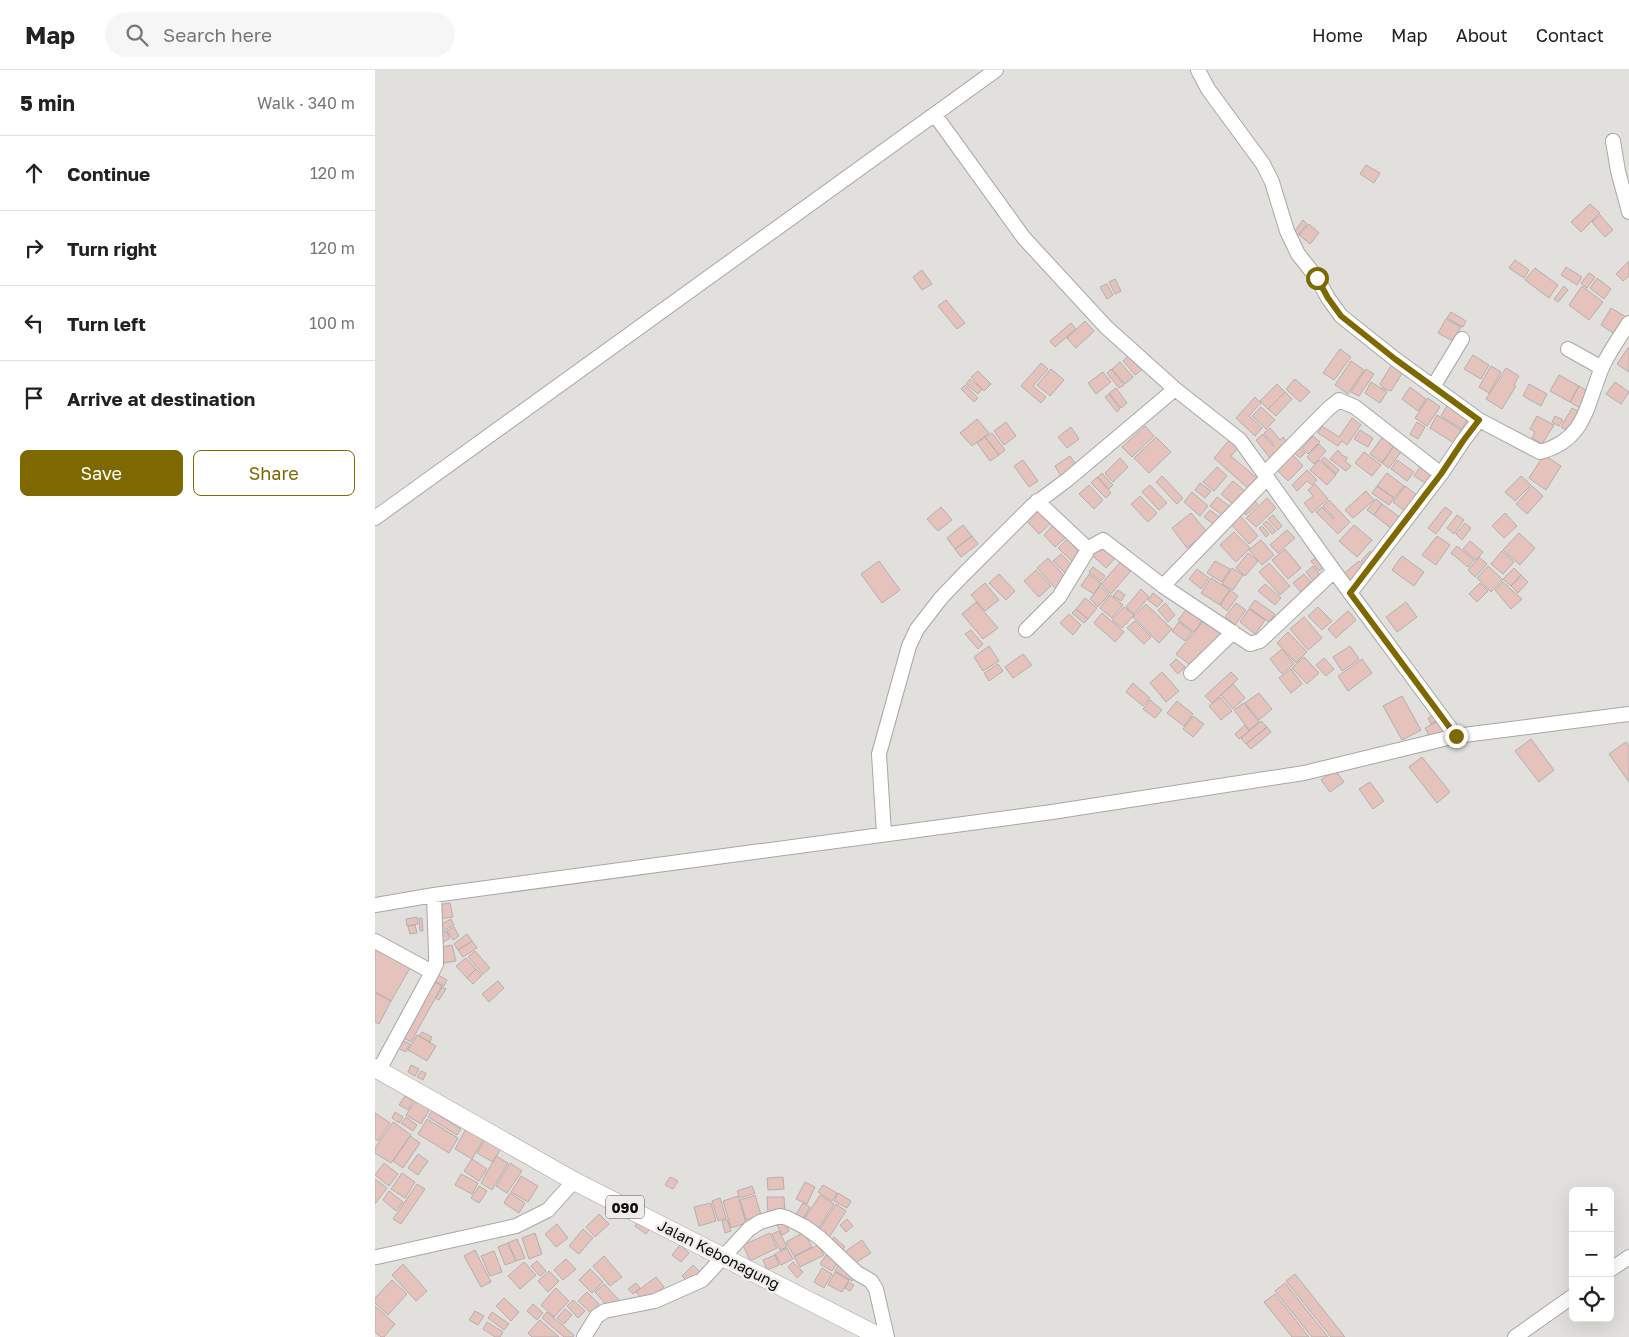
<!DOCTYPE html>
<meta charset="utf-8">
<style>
:root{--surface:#fff;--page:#f6f6f6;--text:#222;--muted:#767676;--line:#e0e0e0;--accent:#7e6900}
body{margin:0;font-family:"Golos Text",sans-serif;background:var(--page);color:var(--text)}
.controls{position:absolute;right:15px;bottom:15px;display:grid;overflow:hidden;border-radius:8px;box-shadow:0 5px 20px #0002}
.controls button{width:45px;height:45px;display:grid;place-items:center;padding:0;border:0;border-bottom:1px solid var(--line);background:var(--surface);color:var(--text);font:25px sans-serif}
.stop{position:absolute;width:15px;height:15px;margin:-11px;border:4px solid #7e6900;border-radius:50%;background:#fff}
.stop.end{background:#7e6900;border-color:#fff;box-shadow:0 1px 5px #0008}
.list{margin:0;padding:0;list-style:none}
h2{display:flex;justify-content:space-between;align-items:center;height:65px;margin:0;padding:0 20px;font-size:21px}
h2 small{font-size:16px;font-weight:400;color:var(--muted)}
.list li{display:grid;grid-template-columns:32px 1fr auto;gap:15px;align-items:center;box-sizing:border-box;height:75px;padding:0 20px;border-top:1px solid var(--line)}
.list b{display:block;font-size:19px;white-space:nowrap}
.list em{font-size:16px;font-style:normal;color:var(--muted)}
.actions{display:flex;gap:10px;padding:15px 20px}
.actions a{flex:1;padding:11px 0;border:1px solid var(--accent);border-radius:8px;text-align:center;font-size:18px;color:var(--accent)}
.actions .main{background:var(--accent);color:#fff}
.icon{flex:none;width:28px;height:28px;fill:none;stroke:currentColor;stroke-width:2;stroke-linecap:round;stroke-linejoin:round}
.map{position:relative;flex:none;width:1254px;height:1267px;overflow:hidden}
header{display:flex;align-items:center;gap:30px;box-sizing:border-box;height:70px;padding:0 25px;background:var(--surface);border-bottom:1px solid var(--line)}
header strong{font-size:24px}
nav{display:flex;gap:28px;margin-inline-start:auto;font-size:18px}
.search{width:350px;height:45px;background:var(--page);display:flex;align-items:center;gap:12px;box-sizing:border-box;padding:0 18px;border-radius:28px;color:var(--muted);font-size:19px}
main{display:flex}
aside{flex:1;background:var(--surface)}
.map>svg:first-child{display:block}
.building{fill:#e6c2bc;stroke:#b3afae}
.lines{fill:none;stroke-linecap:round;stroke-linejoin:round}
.minor-casing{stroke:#a9a7a4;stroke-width:16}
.major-casing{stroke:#a9a7a4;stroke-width:19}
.minor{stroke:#fff;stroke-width:14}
.major{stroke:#fff;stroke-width:18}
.route{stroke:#7e6900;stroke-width:6}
.labels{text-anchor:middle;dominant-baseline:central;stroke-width:5;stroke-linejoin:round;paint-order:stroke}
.shield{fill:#efedea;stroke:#504f4d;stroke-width:1}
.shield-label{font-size:14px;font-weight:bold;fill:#0c0b0a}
.street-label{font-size:15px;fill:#0c0b0a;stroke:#efedea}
</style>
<header>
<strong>Map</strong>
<div class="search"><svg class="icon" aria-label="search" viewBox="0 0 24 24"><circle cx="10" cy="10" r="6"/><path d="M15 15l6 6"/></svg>Search here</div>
<nav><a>Home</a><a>Map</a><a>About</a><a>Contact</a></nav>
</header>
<main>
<aside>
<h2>5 min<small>Walk · 340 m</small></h2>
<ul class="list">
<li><svg class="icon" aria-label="ahead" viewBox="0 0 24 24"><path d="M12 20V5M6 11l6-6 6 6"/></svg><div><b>Continue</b></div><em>120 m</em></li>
<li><svg class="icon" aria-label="right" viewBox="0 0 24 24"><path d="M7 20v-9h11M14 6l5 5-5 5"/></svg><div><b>Turn right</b></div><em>120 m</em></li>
<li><svg class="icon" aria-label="left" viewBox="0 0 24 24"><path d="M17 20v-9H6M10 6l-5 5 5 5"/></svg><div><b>Turn left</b></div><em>100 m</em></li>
<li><svg class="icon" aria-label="arrive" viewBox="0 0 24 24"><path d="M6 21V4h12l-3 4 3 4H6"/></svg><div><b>Arrive at destination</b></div></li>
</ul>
<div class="actions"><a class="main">Save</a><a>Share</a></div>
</aside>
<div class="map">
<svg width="1254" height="1267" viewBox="0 0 1254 1267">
<rect width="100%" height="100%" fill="#e2e0dc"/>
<path class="building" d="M991,95L1005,103L999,113L985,104Z
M1215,134L1225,143L1206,162L1196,152Z
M1225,145L1238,160L1230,167L1217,152Z
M928,150L932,154L923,165L919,162Z
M934,154L944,163L935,174L924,165Z
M1140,190L1154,200L1149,208L1134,198Z
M1254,191V206L1248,211L1241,204Z
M1191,197L1207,207L1202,215L1186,205Z
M1160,198L1183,215L1174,228L1150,210Z
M547,200L557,214L547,220L538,207Z
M1214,203L1220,207L1212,218L1206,213Z
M1222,208L1236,219L1229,229L1215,218Z
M740,209L746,221L740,224L734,212Z
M732,214L738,225L732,229L725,217Z
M1189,216L1193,220L1183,232L1179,229Z
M1207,216L1228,232L1214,250L1194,235Z
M571,230L590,253L582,259L563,236Z
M1236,238L1251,247L1240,264L1226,255Z
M1076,242L1091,251L1088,257L1072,248Z
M1071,249L1086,257L1078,271L1063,263Z
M710,251L719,261L701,278L692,268Z
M696,253L701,259L680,277L675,271Z
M1253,278L1254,279V302L1242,294Z
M965,279L976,287L959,310L948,303Z
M757,283L769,298L760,305L748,291Z
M1098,285L1114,295L1106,309L1089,299Z
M976,291L989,300L973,324L960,315Z
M745,292L758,307L750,314L737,299Z
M666,293L673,299L658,316L671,327L666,333L646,316Z
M1017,294L1028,302L1016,321L1009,319L1005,314Z
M1116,296L1126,302L1114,323L1104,317Z
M1131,298L1144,306L1139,315L1141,316L1127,339L1111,329Z
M676,299L689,310L675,326L662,315Z
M736,299L749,315L744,318L732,303Z
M991,299L999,304L984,326L976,322Z
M603,301L616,314L609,321L596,307Z
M728,302L736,312L721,324L713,313Z
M1184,305L1204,316L1195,332L1175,321Z
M595,309L607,319L603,324L591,314Z
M920,309L935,322L925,332L911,319Z
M996,312L1012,322L1005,333L990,323Z
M1240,312L1254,322L1246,334L1231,324Z
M902,314L910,322L893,339L885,331Z
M1154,314L1172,324L1166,336L1148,326Z
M590,315L603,328L599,332L586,319Z
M1204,316L1214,322L1205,338L1195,332Z
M1035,317L1051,329L1043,341L1027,329Z
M741,318L752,333L746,338L734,323Z
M910,322L917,329L901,346L893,339Z
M734,324L745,339L742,342L730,327Z
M880,327L886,333L874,346L887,358L880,366L861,348Z
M1053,328L1065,337L1052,356L1040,348Z
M1073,334L1094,347L1087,359L1066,346Z
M886,337L900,350L891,359L877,346Z
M1197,338L1207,343L1196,362L1186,357Z
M1062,345L1086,360L1079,373L1055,358Z
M1162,346L1179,355L1167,374L1157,368L1160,362L1155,359Z
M1180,346L1188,350L1184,356L1177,352Z
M977,348L986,355L972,375L967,371L963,376L943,363L947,356L964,367Z
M602,349L614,363L597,376L585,363Z
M631,352L641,366L629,375L619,361Z
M1042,352L1050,357L1043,369L1035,364Z
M770,356L779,366L757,387L747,377Z
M696,357L704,369L692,378L683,367Z
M895,358L905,370L908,367L915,376L897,391L881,370L888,364L898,376L899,375L889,363Z
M985,360L998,368L993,377L979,369Z
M617,363L630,380L624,385L610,367Z
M1009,365L1022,371L1007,393L995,384Z
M938,366L945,372L933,384L927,378Z
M610,367L624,385L615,391L602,373Z
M781,367L796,382L774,403L759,388Z
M856,368L865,376L856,386L884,410L875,420L839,388Z
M1022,371L1028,379L1014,398L1007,393Z
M944,374L951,381L939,394L932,387Z
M922,376L930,383L925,388L917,381Z
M963,380L967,385L973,388L970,391L976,396L971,401L955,389Z
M989,382L1006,395L997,406L980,393Z
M917,384L928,396L913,411L901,399Z
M1169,385L1186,396L1171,420L1154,408Z
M695,386L703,398L687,408L680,396Z
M949,387L964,400L961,404L946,390Z
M745,388L753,397L738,412L730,403Z
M648,390L663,411L654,417L639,396Z
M944,390L961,405L952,415L935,400Z
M1022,390L1039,402L1032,411L1016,399Z
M842,397L852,406L839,421L828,412Z
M1045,397L1058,405L1052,414L1039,406Z
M932,400L942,410L937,415L932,411L922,421L917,415Z
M727,403L738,415L734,419L723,407Z
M1012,403L1029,416L1019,428L1002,416Z
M787,406L808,428L802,434L781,412Z
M1146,406L1156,415L1140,431L1130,422Z
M722,407L736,423L731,428L716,413Z
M858,411L871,422L859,435L846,424Z
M825,413L836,421L830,428L820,420Z
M940,414L953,429L937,443L929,433L938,426L933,420Z
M714,415L728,430L719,439L704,424Z
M775,415L792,433L784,440L767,422Z
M1002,416L1019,428L1014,435L997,423Z
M1030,416L1043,426L1031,442L1018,432Z
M1157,416L1168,426L1152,444L1141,434Z
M991,421L999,430L978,448L970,440Z
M817,422L833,436L825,446L809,432Z
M765,426L782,443L773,452L756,434Z
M842,427L857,438L850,447L835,436Z
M892,428L901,438L881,457L871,448Z
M1001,429L1007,434L999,445L992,440Z
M879,430L883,434L871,445L867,441Z
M954,430L975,452L963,464L941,442L947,437L958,449L959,448L948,436Z
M1007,434L1026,448L1017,459L999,445Z
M661,435L677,452L664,464L648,447Z
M566,437L577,450L563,461L552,449Z
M1070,437L1077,442L1061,464L1053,458Z
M835,440L847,449L841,456L829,447Z
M816,443L832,462L812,478L797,458Z
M863,443L883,466L874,474L854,452Z
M1130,443L1142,456L1129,468L1117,456Z
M898,445L907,456L903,460L893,449Z
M1082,445L1089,450L1079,464L1072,458Z
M892,451L901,461L897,464L888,454Z
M1090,453L1096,458L1087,470L1081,464Z
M679,454L691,467L680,477L669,465Z
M588,455L597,466L580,479L572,468Z
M979,455L997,470L982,487L964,471Z
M887,456L894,464L891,467L884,458Z
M912,460L920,468L903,483L895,475Z
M859,462L875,478L861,492L845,475Z
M1144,463L1160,478L1145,495L1128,480Z
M597,466L603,474L586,487L580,479Z
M1062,466L1075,475L1061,495L1047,485Z
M692,469L708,486L700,494L683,478Z
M886,470L899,485L887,495L874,480Z
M1095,471L1108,482L1101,490L1088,479Z
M726,474L741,487L731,498L717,485Z
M1082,476L1099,490L1093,497L1076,483Z
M910,479L926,498L913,509L897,490Z
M995,481L1001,487L992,497L986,491Z
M1127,481L1139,492L1128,504L1116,494Z
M873,483L883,491L870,506L861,498Z
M686,484L698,496L690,503L678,491Z
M943,486L951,495L944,501L936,491Z
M1027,486L1049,502L1039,516L1017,500Z
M1104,487L1112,494L1100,507L1093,500Z
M673,488L693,510L682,520L662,498Z
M749,488L759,497L736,524L726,514Z
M504,491L525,520L507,533L486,504Z
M840,491L855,499L847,512L832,503Z
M984,491L992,500L975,514L967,505Z
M894,493L915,516L905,525L884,502Z
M938,496L949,510L942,516L931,502Z
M1113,496L1128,510L1116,522L1102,508Z
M718,497L730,506L726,511L714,502Z
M857,498L868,505L858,520L847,514Z
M1139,498L1146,505L1136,516L1128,509Z
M822,499L834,508L826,519L814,509Z
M661,500L676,516L664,527L649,511Z
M624,504L640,521L631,530L614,513Z
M714,504L726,513L719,524L706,516Z
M929,504L941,518L930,527L918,513Z
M1146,505L1153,512L1143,523L1136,516Z
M836,508L855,520L845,535L826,523Z
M1128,512L1147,529L1136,539L1120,520Z
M610,513L624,530L610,541L596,525Z
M1105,513L1113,521L1102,532L1094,524Z
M890,514L906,528L900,535L883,521Z
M725,516L734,524L723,537L715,529Z
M766,519L774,527L759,544L751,537Z
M743,520L750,525L746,531L738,526Z
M855,520L863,526L852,541L845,535Z
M778,523L788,531L782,537L773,530Z
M735,525L748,535L737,548L725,538Z
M710,528L722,538L713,549L701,539Z
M880,530L900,544L894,552L874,538Z
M601,532L623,558L608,569L587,544Z
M1031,532L1042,547L1022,562L1011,547Z
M790,533L800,545L793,552L783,540Z
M861,533L871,540L860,555L850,547Z
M771,534L797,559L784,573L758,547Z
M814,536L829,548L819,562L803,550Z
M749,537L759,545L747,558L737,550Z
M943,537L957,551L947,560L933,546Z
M701,539L713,549L709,553L697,543Z
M874,539L890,550L880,564L865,552Z
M973,541L981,550L961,568L953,559Z
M727,543L749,562L740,572L719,553Z
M694,544L706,555L698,565L685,553Z
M929,547L947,568L933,580L915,559Z
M831,548L848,561L819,598L801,584Z
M760,551L776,567L769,574L752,558Z
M804,552L817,562L810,571L797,561Z
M596,560L608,574L603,579L590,564Z
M913,562L932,582L921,593L902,573Z
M614,576L624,591L608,601L599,587Z
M975,576L984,589L967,601L958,587Z
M907,579L919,594L907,604L895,589Z
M648,584L657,595L638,608L630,597Z
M929,587L944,603L932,614L917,598Z
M949,588L959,599L951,606L941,595Z
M801,589L810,597L803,604L795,595Z
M987,589L997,603L973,621L963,606Z
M623,594L628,601L614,611L609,603Z
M916,599L927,614L916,623L904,608Z
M787,602L804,621L791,632L775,613Z
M856,602L863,609L837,633L830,626Z
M758,613L775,628L768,636L751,622Z
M858,614L870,628L858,639L846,625Z
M884,623L897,639L884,650L870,633Z
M1027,626L1046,660L1027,670L1008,636Z
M845,627L857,641L846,650L834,636Z
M775,630L787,640L780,648L768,639Z
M802,631L818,644L809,656L792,643Z
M869,633L884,652L874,660L859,640Z
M1061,643L1065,649L1056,654L1053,648Z
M818,646L829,654L818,667L808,659Z
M1065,650L1070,661L1056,669L1050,658Z
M886,651L892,657L871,674L866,668Z
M870,655L874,661L864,669L860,664Z
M892,657L896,662L876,679L871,674Z
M1156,669L1179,700L1164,712L1140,681Z
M1251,672L1254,676V712L1234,684Z
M1047,687L1075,722L1062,733L1034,697Z
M960,700L969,712L955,722L946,710Z
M995,712L1009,731L998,739L984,719Z
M75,833L78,847L65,849L62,835Z
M42,847L43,854L32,856L31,849Z
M44,848H47L48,861H45Z
M76,849L79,855L68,861L65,855Z
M40,855L42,863L35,864L33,856Z
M79,857L84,866L78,870L72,861Z
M71,861L75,868L67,873L63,867Z
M92,864L97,871L83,880L79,874Z
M97,871L102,878L88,887L83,880Z
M77,875L81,891L69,893L66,877Z
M0,879L35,898L16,931L0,922Z
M100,881L115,898L108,904L93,887Z
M91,888L101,899L92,908L81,896Z
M101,899L107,905L98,914L92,908Z
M63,905L72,910L69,916L59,911Z
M58,911L67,916L36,972L27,967Z
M123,911L129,918L114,932L107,924Z
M67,917L71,919L64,930L60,928Z
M0,922L16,931L4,954L0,952Z
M47,962L57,967L55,972L44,966Z
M42,965L61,976L52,991L33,980Z
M26,970L35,974L31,982L22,978Z
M36,995L44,999L40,1006L33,1002Z
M46,1001L51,1003L48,1010L42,1007Z
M30,1026L38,1031L33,1040L24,1035Z
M41,1030L55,1039L46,1054L31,1045Z
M57,1041L86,1059L82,1065L53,1047Z
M20,1042L28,1047L24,1053L17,1048Z
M0,1043L15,1053L3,1071L0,1069Z
M31,1047L42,1055L38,1061L26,1053Z
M52,1049L83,1068L74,1083L43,1064Z
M18,1052L36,1065L16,1093L0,1083V1078Z
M93,1055L111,1065L97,1089L80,1079Z
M35,1066L45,1073L28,1098L18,1091Z
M111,1068L127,1077L118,1092L102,1083Z
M43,1084L53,1091L43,1105L33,1098Z
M121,1086L133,1093L117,1120L106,1113Z
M97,1089L112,1099L104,1111L89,1101Z
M9,1093L23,1104L14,1116L0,1105Z
M135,1093L147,1101L132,1123L121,1116Z
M27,1103L40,1112L30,1128L16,1119Z
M86,1104L103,1113L97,1124L80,1115Z
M146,1106L163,1116L153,1132L136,1122Z
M295,1107L303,1111L298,1119L290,1115Z
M408,1107L409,1119L393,1120L392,1108Z
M0,1109L12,1118L0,1134Z
M430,1112L440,1117L432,1134L421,1129Z
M42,1114L50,1119L26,1154L18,1149Z
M448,1115L462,1123L457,1131L443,1122Z
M104,1116L112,1121L104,1133L96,1128Z
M377,1116L380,1123L365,1128L362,1121Z
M14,1121L28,1132L21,1141L8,1130Z
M135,1123L150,1133L144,1143L129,1133Z
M463,1123L476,1131L472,1138L459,1131Z
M380,1125L386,1145L371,1150L365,1130Z
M445,1125L459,1134L442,1161L427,1152Z
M363,1126L371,1153L356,1158L348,1131Z
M392,1127H409L410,1145L393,1146Z
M345,1128L351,1148L343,1151L337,1131Z
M336,1133L341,1151L324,1156L319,1137Z
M428,1133L435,1137L425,1154L418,1149Z
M461,1134L471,1141L453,1169L443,1162Z
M224,1144L234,1154L220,1167L211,1157Z
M268,1146L278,1154L271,1164L260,1156Z
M406,1147L414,1161L407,1165L400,1151Z
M352,1149L356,1161L350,1163L347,1151Z
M472,1149L478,1156L471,1162L465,1155Z
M182,1154L193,1168L181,1177L170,1164Z
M208,1159L218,1168L204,1184L194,1176Z
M404,1161L412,1177L405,1180L397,1164Z
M429,1162L437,1177L419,1186L411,1172Z
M160,1163L167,1184L154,1189L147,1168Z
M395,1163L402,1178L375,1191L368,1175Z
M459,1167L470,1177L464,1184L453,1174Z
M142,1169L150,1188L141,1191L133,1173Z
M487,1170L496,1183L477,1195L468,1183Z
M133,1173L141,1191L130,1195L123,1177Z
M305,1175L314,1183L306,1192L297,1185Z
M443,1175L449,1185L425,1197L419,1187Z
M412,1178L418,1189L406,1195L400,1184Z
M100,1180L116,1212L106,1217L89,1186Z
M119,1181L127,1202L115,1206L106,1186Z
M400,1185L404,1195L392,1200L388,1190Z
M451,1185L463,1192L457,1201L445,1194Z
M229,1186L247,1207L235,1216L218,1196Z
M191,1189L201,1199L188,1210L179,1200Z
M162,1191L171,1201L165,1206L156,1196Z
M149,1192L161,1205L145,1219L133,1206Z
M418,1192L428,1202L422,1208L413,1197Z
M28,1194L52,1221L41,1231L17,1205Z
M464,1194L481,1205L477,1211L460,1201Z
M318,1195L326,1203L315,1214L307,1206Z
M447,1198L457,1204L449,1218L439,1212Z
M215,1199L228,1212L217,1223L204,1210Z
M174,1201L184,1211L173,1222L163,1211Z
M460,1202L474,1210L467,1222L453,1215Z
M920,1204L970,1267H956L911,1211Z
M281,1207L289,1217L269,1232L261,1222Z
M17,1210L32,1224L13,1245L0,1233V1228Z
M473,1212L479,1215L475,1221L470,1218Z
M261,1213L265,1218L258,1224L253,1219Z
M910,1213L953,1267H937L900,1221Z
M229,1214L245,1231L235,1239L220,1222Z
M181,1218L194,1231L179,1247L166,1235Z
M212,1222L224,1234L216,1243L203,1231Z
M900,1224L934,1267H917L889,1232Z
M129,1228L144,1242L136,1251L121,1236Z
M198,1230L210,1241L203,1248L192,1236Z
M158,1234L168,1243L162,1250L152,1241Z
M0,1236L20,1254L9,1267H6L0,1262Z
M190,1239L197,1245L189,1254L182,1248Z
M100,1241L109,1246L103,1255L94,1250Z
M117,1242L134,1254L129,1260L113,1248Z
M172,1242L199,1265L198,1267H189L167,1248Z
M165,1250L184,1267H157L153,1263Z
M112,1252L128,1262L125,1267H120L108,1259Z"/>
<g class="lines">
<defs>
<path id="minor" d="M823,0L833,19L888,94L897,112L912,161L923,184L942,208L953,228L966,246L1020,289L1104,350
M560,45L649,168L731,257L800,319L865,370L959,501L1081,666
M1238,71L1243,101L1254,142
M1193,279L1227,298
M1058,317L1087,269
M889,404L953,339L964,330L980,337L1066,404
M662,431L712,478H714L728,470L788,516L875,574L885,571L959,501
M0,448L621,0
M788,516L892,408
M975,523L1066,404L1088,371L1104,350L1165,382C1210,370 1211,337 1226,300C1233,283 1244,268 1254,253
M651,560L684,527L714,478
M816,603L858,562
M509,764L504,684L534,576L542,559L566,528L588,505L657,436L692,410L800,319
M0,835L59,825L677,742L929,703L1081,666L1254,644
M0,871L57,902
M4,1000L56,904L61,894V884L59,825
M2,1187L141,1156L173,1140L199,1111
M1235,1200L1254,1187
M209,1267L222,1246L230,1241L280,1231L327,1210L374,1159L385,1152L405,1146L412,1148L430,1157L445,1168L482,1203L496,1211L501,1219L512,1267
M1140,1267L1198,1226"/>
<path id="major" d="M0,998L199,1111L505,1267"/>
</defs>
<use href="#minor" class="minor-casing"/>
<use href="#major" class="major-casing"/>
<use href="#minor" class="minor"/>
<use href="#major" class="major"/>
</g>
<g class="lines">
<path class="route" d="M942,208L953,228L966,246L1020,289L1104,350L1088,371L1066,404L975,523L1081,666"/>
</g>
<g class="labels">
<rect class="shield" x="231" y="1125.5" width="38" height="23" rx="4"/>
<g class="shield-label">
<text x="250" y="1137">090</text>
</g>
<g class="street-label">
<text transform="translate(344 1184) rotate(27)">Jalan Kebonagung</text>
</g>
</g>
</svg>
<div class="controls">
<button>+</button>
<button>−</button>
<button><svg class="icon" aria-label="locate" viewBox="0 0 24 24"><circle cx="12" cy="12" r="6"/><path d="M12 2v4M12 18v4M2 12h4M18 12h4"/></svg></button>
</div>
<div class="stop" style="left:942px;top:208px"></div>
<div class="stop end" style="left:1081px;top:666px"></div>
</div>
</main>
